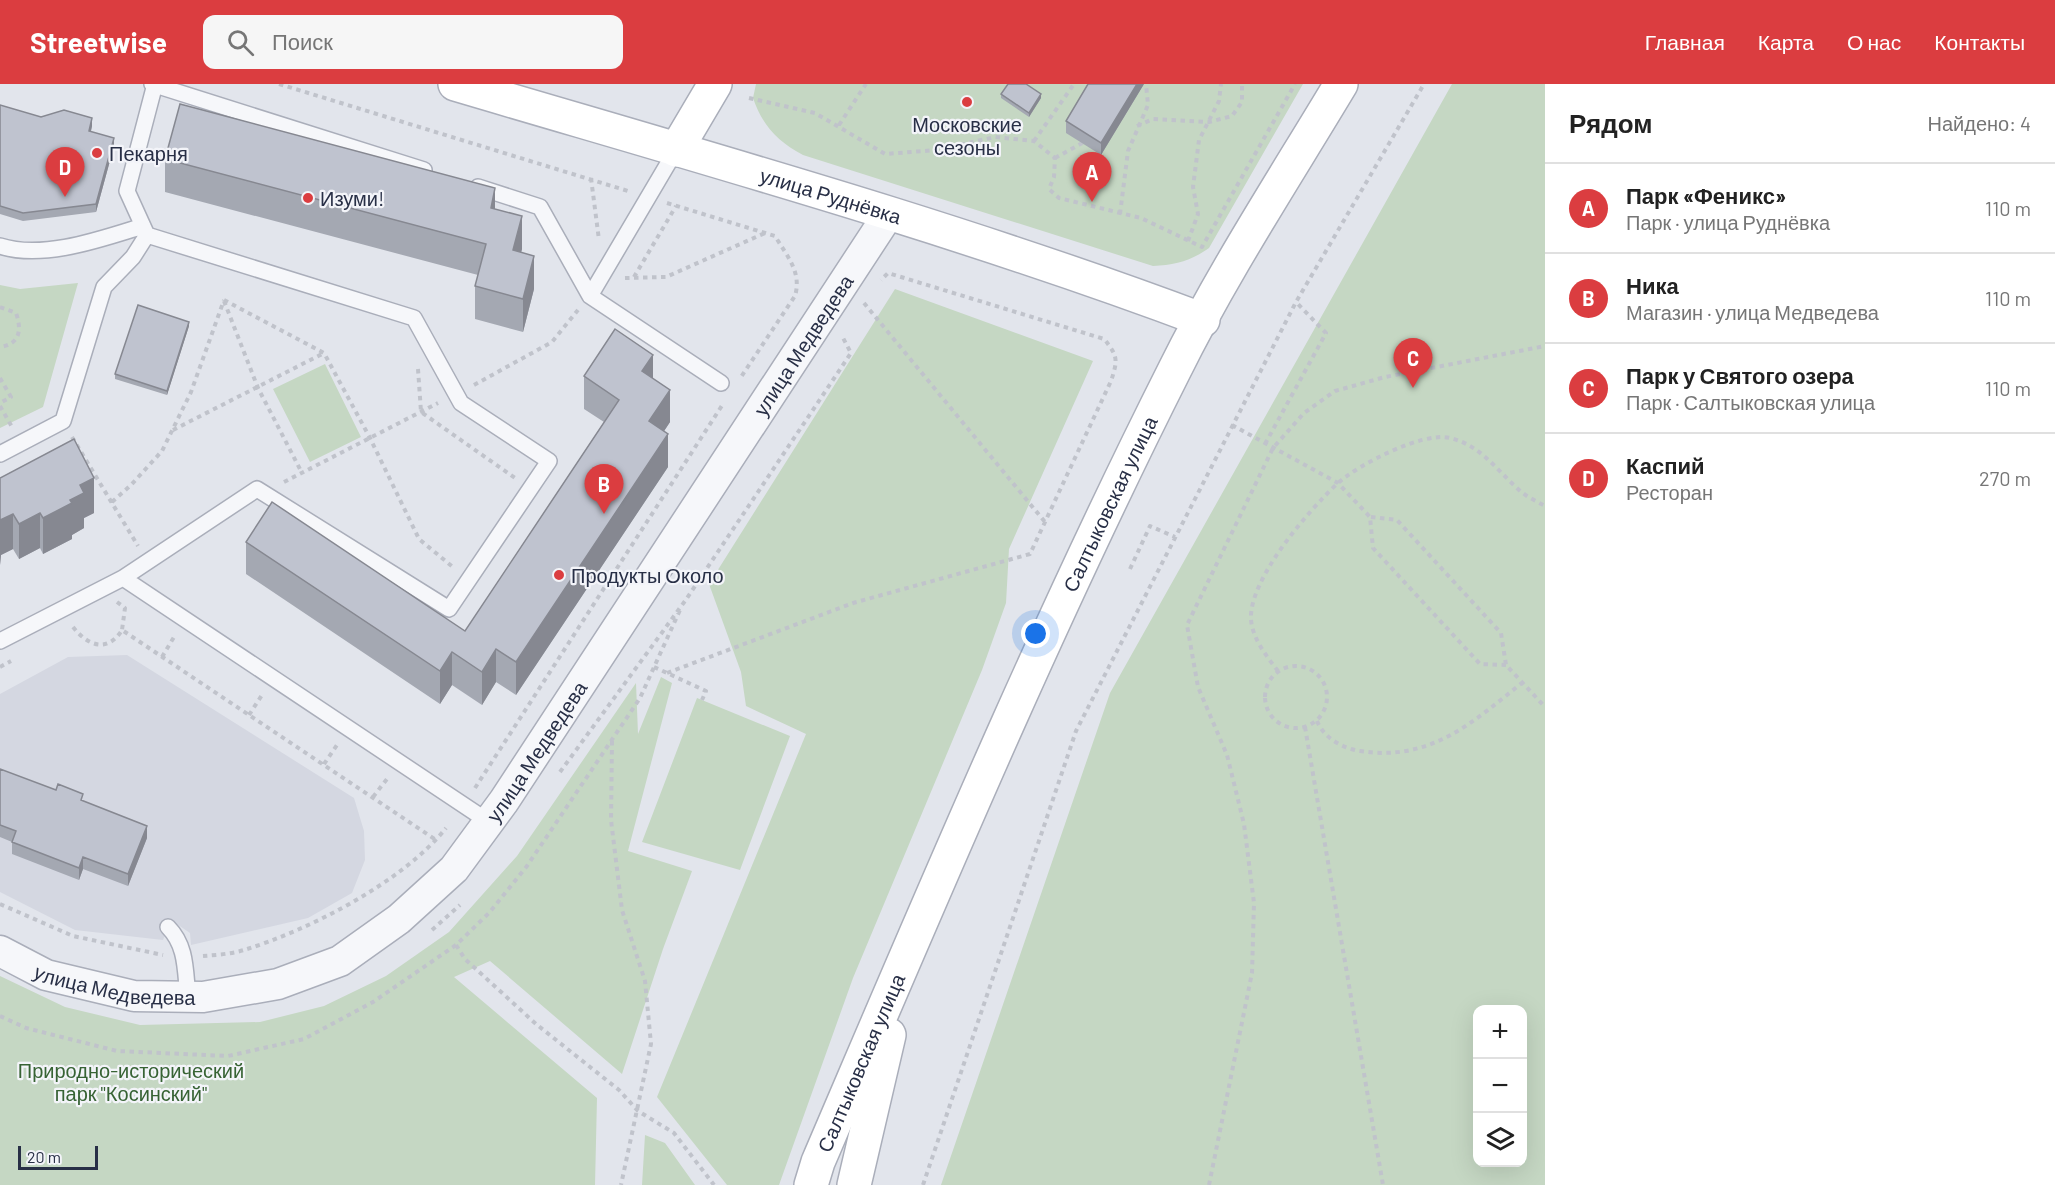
<!DOCTYPE html>
<html lang="ru">
<meta charset="utf-8">
<style>
:root{--surface:#fff;--page:#f6f6f6;--text:#222;--muted:#767676;--line:#e0e0e0;--accent:#db3d40}
body{margin:0;font-family:Barlow,sans-serif;background:var(--page);color:var(--text)}
.controls{position:absolute;right:18px;bottom:18px;display:grid;overflow:hidden;border-radius:12px;box-shadow:0 6px 24px #0002}
.controls button{width:54px;height:54px;display:grid;place-items:center;padding:0;border:0;border-bottom:2px solid var(--line);background:var(--surface);color:var(--text);font:30px sans-serif}
.scale{position:absolute;left:18px;bottom:15px;width:80px;box-sizing:border-box;padding-left:6px;border:3px solid #282f46;border-top:0;font-size:16px;line-height:21px;white-space:nowrap;color:#282f46;-webkit-text-stroke:4px #f3f4f9;paint-order:stroke}
.you{position:absolute;left:1036px;top:550px;width:21px;height:21px;margin:-15px;border:4px solid #fff;border-radius:50%;background:#1a73e8;box-shadow:0 0 0 9px #1a73e833}
.badge{display:grid;place-items:center;width:39px;height:39px;border-radius:50%;background:var(--accent);color:#fff;font-size:20px;font-weight:700}
.pin{position:absolute;translate:-50% -50px;filter:drop-shadow(0 2px 3px #0008)}
.pin::after{content:'';position:absolute;top:32px;width:21px;height:18px;background:inherit;clip-path:polygon(0 0,100% 0,50% 100%)}
.list{margin:0;padding:0;list-style:none}
h2{display:flex;justify-content:space-between;align-items:center;height:78px;margin:0;padding:0 24px;font-size:26px}
h2 small{font-size:20px;font-weight:400;color:var(--muted)}
.list li{display:grid;grid-template-columns:39px 1fr auto;gap:18px;align-items:center;box-sizing:border-box;height:90px;padding:0 24px;border-top:2px solid var(--line)}
.list b{display:block;font-size:22px;white-space:nowrap}
.list p{margin:0;font-size:20px;white-space:nowrap;color:var(--muted)}
.list em{font-size:20px;font-style:normal;color:var(--muted)}
.icon{flex:none;width:33px;height:33px;fill:none;stroke:currentColor;stroke-width:2;stroke-linecap:round;stroke-linejoin:round}
.map{position:relative;flex:none;width:1545px;height:1101px;overflow:hidden}
header{display:flex;align-items:center;gap:36px;box-sizing:border-box;height:84px;padding:0 30px;background:var(--accent);color:#fff}
header strong{font-size:28px}
nav{display:flex;gap:33px;margin-inline-start:auto;font-size:21px}
.search{width:420px;height:54px;background:var(--page);display:flex;align-items:center;gap:15px;box-sizing:border-box;padding:0 21px;border-radius:12px;color:var(--muted);font-size:22px}
main{display:flex}
aside{flex:1;background:var(--surface)}
.map>svg:first-child{display:block}
.built{fill:#d4d7e1}
.green{fill:#c5d7c3;fill-rule:evenodd}
.lines{fill:none;stroke-linecap:round;stroke-linejoin:round}
.lane-casing{stroke:#aaaeba;stroke-width:18}
.street-casing{stroke:#aaaeba;stroke-width:33}
.secondary-casing{stroke:#aaaeba;stroke-width:36}
.path{stroke:#c0c3cb;stroke-width:4;stroke-dasharray:4.5 4.5;stroke-linecap:butt}
.lane{stroke:#f6f7fa;stroke-width:15}
.street{stroke:#f6f7fa;stroke-width:30}
.secondary{stroke:#fff;stroke-width:33}
.wall{fill:#a4a8b2}
.shaded-wall{fill:#868891}
.building{fill:#bfc3cf;stroke:#868891;stroke-width:1.5}
.poi-dot{fill:#db3d40;stroke:#f3f4f9;stroke-width:2}
.labels{text-anchor:middle;dominant-baseline:central;stroke-width:4.5;stroke-linejoin:round;paint-order:stroke}
.poi-label{font-size:20px;fill:#282f46;stroke:#f3f4f9;text-anchor:start}
.street-label{font-size:20px;fill:#282f46;stroke:#f3f4f9}
.park-label{font-size:20px;fill:#376334;stroke:#f3f4f9}
</style>
<header>
<strong>Streetwise</strong>
<div class="search"><svg class="icon" aria-label="search" viewBox="0 0 24 24"><circle cx="10" cy="10" r="6"/><path d="M15 15l6 6"/></svg>Поиск</div>
<nav><a>Главная</a><a>Карта</a><a>О нас</a><a>Контакты</a></nav>
</header>
<main>
<div class="map">
<svg width="1545" height="1101" viewBox="0 0 1545 1101">
<rect width="100%" height="100%" fill="#e2e5ec"/>
<path class="built" d="M127,571L354,714L364,747L365,776L352,809L308,834L191,861L190,849L171,836L163,856L75,846L0,808V610L68,573Z"/>
<path class="green" d="M756,0H1303L1209,164C1191,177 1175,181 1153,182L803,71C778,58 762,41 753,14Z
M1452,0H1545V1101H941L1110,609ZM1478,926H1522V1078H1478Z
M78,199L43,323L0,344V201L20,205Z
M895,205L1093,277L1009,465L1006,519L982,586L853,894L779,1101H727L657,1013L806,650L746,622L741,588L709,500Z
M325,280L361,353L310,378L273,305Z
M661,593L672,599L628,767L692,787L663,865L622,990L490,877L454,893L597,1014L595,1101H0V892L65,923L140,941L260,938L324,922L386,892L449,848L517,772L636,599L638,650Z
M697,614L790,652L740,786L642,758Z
M645,1051L665,1059L695,1101H642Z"/>
<g class="lines">
<defs>
<path id="lane" d="M152,0L424,86
M478,103L540,123L590,212L721,299
M0,162C43,176 101,155 143,142
M590,212L676,66
M0,370L63,337L104,203L133,173L147,151
M123,494L489,738
M0,557L123,494L257,405L449,525L549,377L461,319L414,234L147,151L127,107L155,0
M168,843C187,862 185,887 188,913"/>
<g id="street">
<path id="s1" d="M0,867L46,891L134,912L203,913L278,900L340,877L399,835L454,785L504,717L888,131"/>
</g>
<g id="secondary">
<path id="s2" d="M455,0C705,74 958,144 1203,236"/>
<path d="M676,66L715,0"/>
<path id="s3" d="M811,1101L818,1078C932,812 1044,545 1174,287C1223,188 1284,95 1341,0"/>
<path d="M854,1101L889,951"/>
</g>
</defs>
<use href="#lane" class="lane-casing"/>
<use href="#street" class="street-casing"/>
<use href="#secondary" class="secondary-casing"/>
<path class="path" d="M279,0L628,107
M749,14L815,29L885,70L937,66L995,53L1034,57L1055,74L1054,93L1049,105L1059,114L1141,134L1202,163L1295,0
M839,41L866,0
M1137,42L1153,35L1209,38L1232,32L1242,18V0
M1034,57L1074,0
M1055,74L1086,57
M591,94L599,156
M667,119L775,152C787,172 802,188 795,212L741,293
M1120,130L1128,67L1148,21L1146,0
M1188,157L1198,130L1193,103L1199,56L1219,17L1221,0
M634,193L676,122
M625,194L666,193L765,149
M224,216L324,269L370,354L419,455L454,484
M224,217L258,304L302,389
M864,219L1045,438
M0,223L16,229C22,246 20,260 0,263
M418,285L421,328L515,394
M0,294L11,313L0,319
M474,301L552,258L578,226
M0,322L12,343
M1232,341L1338,399L1370,433L1373,464L1480,580L1506,581
M173,346L324,269
M72,353L138,462
M1265,360L1326,249L1296,218
M284,398L438,319
M112,418L131,401L162,367L191,308L224,216
M1371,433L1397,436L1501,549L1506,581L1545,623
M1130,485L1150,442L1175,453
M117,518L125,524L122,546
M73,543C87,561 107,570 122,546L436,756
M162,573L174,553
M1265 613a31 31 0 1 1 62 0a31 31 0 1 1-62 0Z
M0,583L11,577
M654,583L706,607L702,616
M1278,587C1267,573 1252,554 1251,535C1249,495 1309,426 1338,399C1358,381 1423,347 1450,354C1480,361 1496,385 1518,405C1525,412 1536,417 1545,422
M667,589L853,519L1030,470L1111,297C1118,276 1118,272 1104,255L888,189L881,196
M249,631L262,611
M1317,637C1324,654 1342,664 1360,667C1430,678 1472,639 1523,598
M1305,643L1383,1101
M612,657L611,736L622,826L645,897L651,960L621,1101
M324,680L337,661
M560,688L685,517L851,269L842,252
M475,704L723,320
M373,713L387,695
M0,820L73,852L163,871
M432,846L460,821
M456,861L465,875L536,940L619,1006L638,1027L674,1049L714,1101
M203,872C216,871 231,870 244,866C309,846 403,798 446,744
M0,932L26,944L117,967L228,972L304,955L373,918L456,861L489,829L527,782L640,614L680,526
M923,1101L1076,647L1296,218L1424,0
M1209,1101L1252,889L1254,819L1244,740L1227,671L1198,603L1187,541L1273,364L1304,329L1335,307L1385,293L1545,262"/>
<use href="#lane" class="lane"/>
<use href="#street" class="street"/>
<use href="#secondary" class="secondary"/>
</g>
<path class="wall" d="M1144,0L1101,71L1066,49V37Z
M1001,10L1041,14L1029,33L1001,14Z
M0,21L41,33L92,42L91,47L114,62L96,128L23,137L0,130Z
M165,75L495,125L522,165L521,168L534,205L523,248L475,235V202L478,191L165,108Z
M189,242L167,311L115,295V290Z
M584,292L653,295L670,338L664,347L668,383L516,611L496,598L482,621L452,601L440,620L246,490V458L465,547L604,338L584,325Z
M0,394L94,429L84,434V444L72,451V455L43,470L40,464L19,475L13,465L1,471L0,481Z
M0,685L83,717L147,754L128,802L83,785L79,796L12,770V758L0,753Z"/>
<path class="shaded-wall" d="M1137,0H1144L1101,71V59Z
M1041,10V14L1029,33V29Z
M92,34V42L89,55V47Z
M114,54V62L96,128V120Z
M495,104V137L491,124Z
M522,132V165L513,199V166Z
M534,172V205L523,248V215Z
M189,238V242L167,311V307Z
M653,271V304L642,287Z
M670,306V338L649,370V337Z
M668,350V383L516,611V578Z
M94,394V429L84,434V444L72,451V455L43,470V434L70,416L80,401Z
M40,429V464L19,475V440Z
M13,430V465L1,471L0,481V436Z
M496,565V598L482,621V588Z
M452,568V601L440,620V587Z
M147,742V754L128,802V790Z
M83,773V785L79,796V784Z"/>
<path class="building" d="M1008,0H1026L1041,10L1029,29L1001,10Z
M1088,0H1137L1101,59L1066,37Z
M180,20L495,104L491,124L522,132L513,166L534,172L523,215L475,202L486,160L165,75Z
M0,21L41,33L64,26L92,34L89,47L114,54L96,120L23,129L0,122Z
M138,221L189,238L167,307L115,290Z
M615,245L653,271L642,287L670,306L649,337L668,350L516,578L496,565L482,588L452,568L440,587L246,458L272,418L465,547L619,316L584,292Z
M74,355L94,394L80,401L84,409L70,416L72,419L43,434L40,429L19,440L13,430L0,436V394Z
M0,685L56,706L58,700L83,710L81,716L147,742L128,790L83,773L79,784L12,758L16,747L0,741Z"/>
<g class="poi-dot">
<circle cx="967" cy="18" r="6"/>
<circle cx="97" cy="69" r="6"/>
<circle cx="308" cy="114" r="6"/>
<circle cx="559" cy="491" r="6"/>
</g>
<g class="labels">
<g class="poi-label">
<text x="967" y="40" text-anchor="middle">Московские<tspan x="967" dy="23">сезоны</tspan></text>
<text x="109" y="69">Пекарня</text>
<text x="320" y="114">Изуми!</text>
<text x="571" y="491">Продукты Около</text>
</g>
<g class="street-label">
<text stroke="none"><textPath href="#s2" startOffset="392">улица Руднёвка</textPath></text>
<text stroke="none"><textPath href="#s1" startOffset="1130">улица Медведева</textPath></text>
<text stroke="none"><textPath href="#s3" startOffset="744">Салтыковская улица</textPath></text>
<text stroke="none"><textPath href="#s1" startOffset="644">улица Медведева</textPath></text>
<text stroke="none"><textPath href="#s1" startOffset="122">улица Медведева</textPath></text>
<text stroke="none"><textPath href="#s3" startOffset="132">Салтыковская улица</textPath></text>
</g>
<g class="park-label">
<text x="131" y="986">Природно-исторический<tspan x="131" dy="23">парк "Косинский"</tspan></text>
</g>
</g>
</svg>
<div class="controls">
<button>+</button>
<button>−</button>
<button><svg class="icon" aria-label="layers" viewBox="0 0 24 24"><path d="M12 4l9 5-9 5-9-5zM3 14l9 5 9-5"/></svg></button>
</div>
<div class="scale">20 m</div>
<div class="you"></div>
<div class="pin badge" style="left:1092px;top:118px">A</div>
<div class="pin badge" style="left:604px;top:430px">B</div>
<div class="pin badge" style="left:1413px;top:304px">C</div>
<div class="pin badge" style="left:65px;top:113px">D</div>
</div>
<aside>
<h2>Рядом<small>Найдено: 4</small></h2>
<ul class="list">
<li><span class="badge">A</span><div><b>Парк «Феникс»</b><p>Парк · улица Руднёвка</p></div><em>110 m</em></li>
<li><span class="badge">B</span><div><b>Ника</b><p>Магазин · улица Медведева</p></div><em>110 m</em></li>
<li><span class="badge">C</span><div><b>Парк у Святого озера</b><p>Парк · Салтыковская улица</p></div><em>110 m</em></li>
<li><span class="badge">D</span><div><b>Каспий</b><p>Ресторан</p></div><em>270 m</em></li>
</ul>
</aside>
</main>
